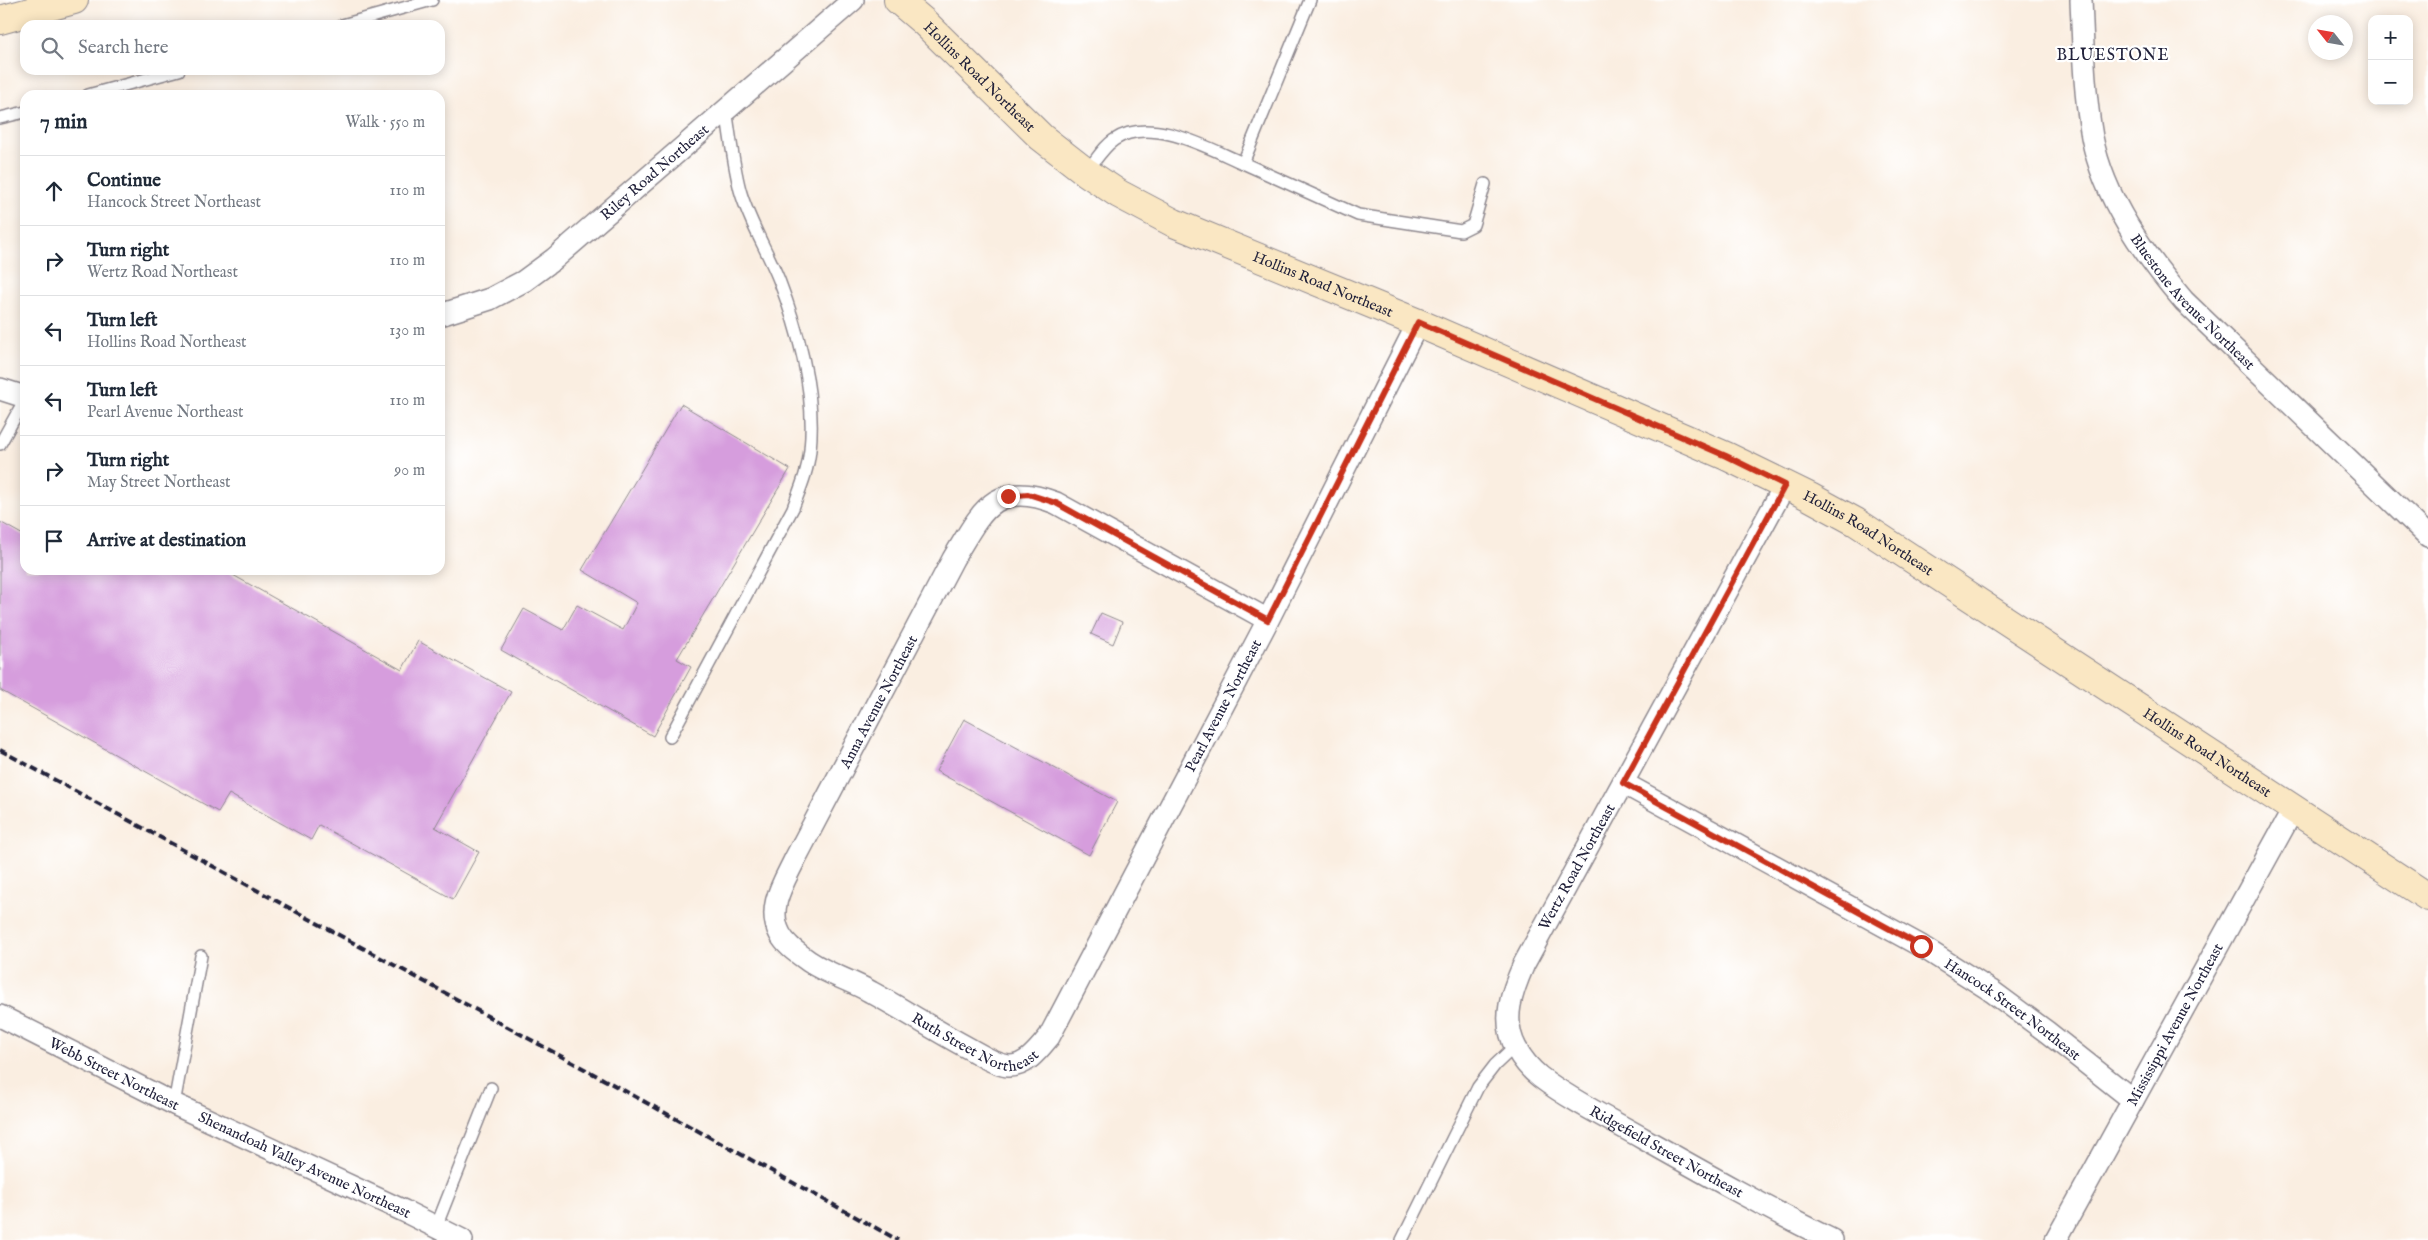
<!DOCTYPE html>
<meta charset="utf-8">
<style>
:root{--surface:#fff;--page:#f6f6f7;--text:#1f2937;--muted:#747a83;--line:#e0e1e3}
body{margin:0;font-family:"IM FELL English",serif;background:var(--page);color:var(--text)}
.controls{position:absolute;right:15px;top:15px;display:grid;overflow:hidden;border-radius:10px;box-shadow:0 2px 12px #0003}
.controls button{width:45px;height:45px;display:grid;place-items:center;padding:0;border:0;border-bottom:1px solid var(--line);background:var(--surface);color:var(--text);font:25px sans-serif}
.compass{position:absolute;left:2308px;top:15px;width:45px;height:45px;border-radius:50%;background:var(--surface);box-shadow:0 2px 12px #0003;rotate:301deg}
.stop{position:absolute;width:15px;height:15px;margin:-11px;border:4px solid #c8321e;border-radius:50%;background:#fff}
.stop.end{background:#c8321e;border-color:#fff;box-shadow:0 1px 5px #0008}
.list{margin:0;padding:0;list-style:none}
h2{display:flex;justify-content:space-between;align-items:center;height:65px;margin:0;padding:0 20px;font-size:21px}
h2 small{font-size:16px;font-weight:400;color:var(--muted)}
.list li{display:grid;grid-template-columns:32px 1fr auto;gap:15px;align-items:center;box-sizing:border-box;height:70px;padding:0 20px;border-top:1px solid var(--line)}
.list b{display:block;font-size:19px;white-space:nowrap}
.list p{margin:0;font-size:16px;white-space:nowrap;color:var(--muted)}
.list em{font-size:16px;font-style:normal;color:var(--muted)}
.icon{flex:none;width:28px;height:28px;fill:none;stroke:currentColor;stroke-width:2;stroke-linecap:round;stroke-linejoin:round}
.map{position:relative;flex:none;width:2428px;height:1240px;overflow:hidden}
.search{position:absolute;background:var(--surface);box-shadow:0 2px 12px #0003;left:20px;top:20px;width:425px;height:55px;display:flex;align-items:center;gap:12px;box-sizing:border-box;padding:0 18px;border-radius:15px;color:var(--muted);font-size:19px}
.panel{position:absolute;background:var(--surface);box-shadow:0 2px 12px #0003;left:20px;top:90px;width:425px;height:485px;border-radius:15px}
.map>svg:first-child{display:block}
.building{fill:#d69ddd}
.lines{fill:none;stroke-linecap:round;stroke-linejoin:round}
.lane-casing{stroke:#8e888e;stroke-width:14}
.street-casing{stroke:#8e888e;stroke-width:24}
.secondary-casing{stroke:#8e888e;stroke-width:30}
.lane{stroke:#fff;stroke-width:11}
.street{stroke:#fff;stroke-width:21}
.secondary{stroke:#fae7c3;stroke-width:28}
.rail{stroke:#22223b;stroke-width:4;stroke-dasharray:8 4;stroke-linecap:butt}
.route{stroke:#c8321e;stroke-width:6}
.labels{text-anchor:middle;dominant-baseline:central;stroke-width:4.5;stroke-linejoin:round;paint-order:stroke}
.street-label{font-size:15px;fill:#22223b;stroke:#fff}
.neighbourhood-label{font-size:16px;letter-spacing:1px;fill:#22223b;stroke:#fff}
</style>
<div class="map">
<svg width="2428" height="1240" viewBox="0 0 2428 1240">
<rect width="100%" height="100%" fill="#fff"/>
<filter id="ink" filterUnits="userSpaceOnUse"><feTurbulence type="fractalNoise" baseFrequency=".02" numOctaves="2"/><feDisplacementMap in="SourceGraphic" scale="10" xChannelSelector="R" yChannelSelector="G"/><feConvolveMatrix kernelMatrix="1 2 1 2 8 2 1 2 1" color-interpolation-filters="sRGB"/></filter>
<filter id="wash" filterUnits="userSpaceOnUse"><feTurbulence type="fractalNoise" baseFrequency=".0096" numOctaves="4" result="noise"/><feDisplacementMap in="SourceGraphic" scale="20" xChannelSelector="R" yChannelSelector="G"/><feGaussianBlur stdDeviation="1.12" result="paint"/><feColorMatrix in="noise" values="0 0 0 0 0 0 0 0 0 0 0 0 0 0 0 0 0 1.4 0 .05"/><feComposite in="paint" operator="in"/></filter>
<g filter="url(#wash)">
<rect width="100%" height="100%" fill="#faeee1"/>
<g id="blocks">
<path class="building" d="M681,404L790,469L677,659L691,667L653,736L501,650L524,609L563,630L577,605L623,630L637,603L582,570Z
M0,522L25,536V570H224L402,670L418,641L511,692L435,827L479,852L453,899L319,825L311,840L229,794L218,812L0,690Z
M1101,613L1122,622L1113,644L1091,634Z
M964,719L1117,802L1089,855L936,771Z"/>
</g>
</g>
<g filter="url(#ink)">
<use href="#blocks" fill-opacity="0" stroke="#8e888e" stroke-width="1"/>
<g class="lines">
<defs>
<path id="lane" d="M342,25L432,0
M88,95L179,70
M0,118L25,112
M1243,163L1358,215L1461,231L1473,225L1485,184
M1086,172C1094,163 1103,147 1114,140C1150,115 1208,148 1243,163L1310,0
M0,444L25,399
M670,737L793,508C800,489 808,471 810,450C816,394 799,332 779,280C767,250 749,222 740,190C733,163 730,135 726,108
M174,1104L201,956
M436,1227L491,1088
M1402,1240L1478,1087L1495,1065L1515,1046"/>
<g id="street">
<path id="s1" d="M2081,0C2083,45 2084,92 2092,137C2104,199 2144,254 2184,301L2428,536"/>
<path id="s2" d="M440,315L490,299L524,281L554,259L853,0"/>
<path d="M0,389L25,397"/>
<path id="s3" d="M1785,485L1524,964C1512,991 1501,1020 1516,1048C1522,1059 1530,1069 1540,1077C1572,1101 1609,1119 1644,1139C1706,1174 1768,1209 1832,1240"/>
<path id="s4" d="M1268,620L1056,503C994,478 981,513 953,559L795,859C784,882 766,908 780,934C786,946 799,954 810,962C828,974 852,981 871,992C904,1010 936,1031 970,1049C981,1055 994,1064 1008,1066C1026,1067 1039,1049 1049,1037L1268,620L1418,323"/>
<path id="s5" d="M1623,783L1921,946L1990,990L2047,1032L2133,1100"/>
<path id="s6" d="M0,1016L174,1104L404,1211L462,1240"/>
<path id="s7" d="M2056,1240L2294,808"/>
</g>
<g id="secondary">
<path id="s8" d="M898,0L924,22L1041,137L1086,172L1119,194L1174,223L1418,323L1726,456L1810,497L1856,522L2428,897"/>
<path d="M0,20L74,0"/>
</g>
</defs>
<use href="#lane" class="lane-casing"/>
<use href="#street" class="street-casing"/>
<use href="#secondary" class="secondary-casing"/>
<use href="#lane" class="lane"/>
<use href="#street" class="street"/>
<use href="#secondary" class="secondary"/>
<path class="rail" d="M0,750L898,1240"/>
</g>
</g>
<g class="lines" filter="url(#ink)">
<path class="route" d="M1008,496L1028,494L1056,503L1268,620L1418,322L1726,456L1785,485L1623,783L1921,946"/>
</g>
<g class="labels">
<g class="street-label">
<text stroke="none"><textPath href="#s8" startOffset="112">Hollins Road Northeast</textPath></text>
<text stroke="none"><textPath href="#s2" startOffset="261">Riley Road Northeast</textPath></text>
<text stroke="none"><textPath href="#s8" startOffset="518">Hollins Road Northeast</textPath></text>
<text stroke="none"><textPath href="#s1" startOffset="334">Bluestone Avenue Northeast</textPath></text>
<text stroke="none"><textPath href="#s8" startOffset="1118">Hollins Road Northeast</textPath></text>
<text transform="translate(879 702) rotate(-62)">Anna Avenue Northeast</text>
<text stroke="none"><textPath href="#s4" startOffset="1488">Pearl Avenue Northeast</textPath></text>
<text stroke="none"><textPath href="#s8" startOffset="1522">Hollins Road Northeast</textPath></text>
<text transform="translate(1577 867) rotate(-61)">Wertz Road Northeast</text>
<text stroke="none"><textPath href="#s5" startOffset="451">Hancock Street Northeast</textPath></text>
<text stroke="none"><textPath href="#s7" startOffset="246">Mississippi Avenue Northeast</textPath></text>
<text stroke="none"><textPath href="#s4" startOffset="1024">Ruth Street Northeast</textPath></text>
<text stroke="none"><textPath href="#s6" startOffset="128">Webb Street Northeast</textPath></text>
<text stroke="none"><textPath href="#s3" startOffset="818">Ridgefield Street Northeast</textPath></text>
<text stroke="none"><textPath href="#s6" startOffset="339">Shenandoah Valley Avenue Northeast</textPath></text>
</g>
<g class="neighbourhood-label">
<text x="2113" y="56">BLUESTONE</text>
</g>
</g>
</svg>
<div class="controls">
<button>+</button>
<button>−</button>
</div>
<svg class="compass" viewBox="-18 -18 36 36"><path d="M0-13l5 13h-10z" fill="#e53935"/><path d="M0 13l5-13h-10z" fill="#747a83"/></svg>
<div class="stop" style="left:1921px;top:946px"></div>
<div class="stop end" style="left:1008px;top:496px"></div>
<div class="search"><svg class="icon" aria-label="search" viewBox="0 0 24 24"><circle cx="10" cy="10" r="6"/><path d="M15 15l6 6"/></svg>Search here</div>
<section class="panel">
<h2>7 min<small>Walk · 550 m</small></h2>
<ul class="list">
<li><svg class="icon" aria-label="ahead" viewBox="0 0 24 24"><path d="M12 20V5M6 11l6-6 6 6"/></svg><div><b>Continue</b><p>Hancock Street Northeast</p></div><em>110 m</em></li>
<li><svg class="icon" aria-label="right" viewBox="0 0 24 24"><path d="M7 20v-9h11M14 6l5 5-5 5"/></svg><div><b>Turn right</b><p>Wertz Road Northeast</p></div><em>110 m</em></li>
<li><svg class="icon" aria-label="left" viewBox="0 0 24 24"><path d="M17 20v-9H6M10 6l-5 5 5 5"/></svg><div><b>Turn left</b><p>Hollins Road Northeast</p></div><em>130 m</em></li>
<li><svg class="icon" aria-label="left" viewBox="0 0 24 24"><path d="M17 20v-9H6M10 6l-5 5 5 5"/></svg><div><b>Turn left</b><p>Pearl Avenue Northeast</p></div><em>110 m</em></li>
<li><svg class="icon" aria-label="right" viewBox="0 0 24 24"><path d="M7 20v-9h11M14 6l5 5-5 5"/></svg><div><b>Turn right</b><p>May Street Northeast</p></div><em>90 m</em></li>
<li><svg class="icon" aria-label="arrive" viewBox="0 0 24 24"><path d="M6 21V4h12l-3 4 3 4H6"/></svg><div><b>Arrive at destination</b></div></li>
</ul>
</section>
</div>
